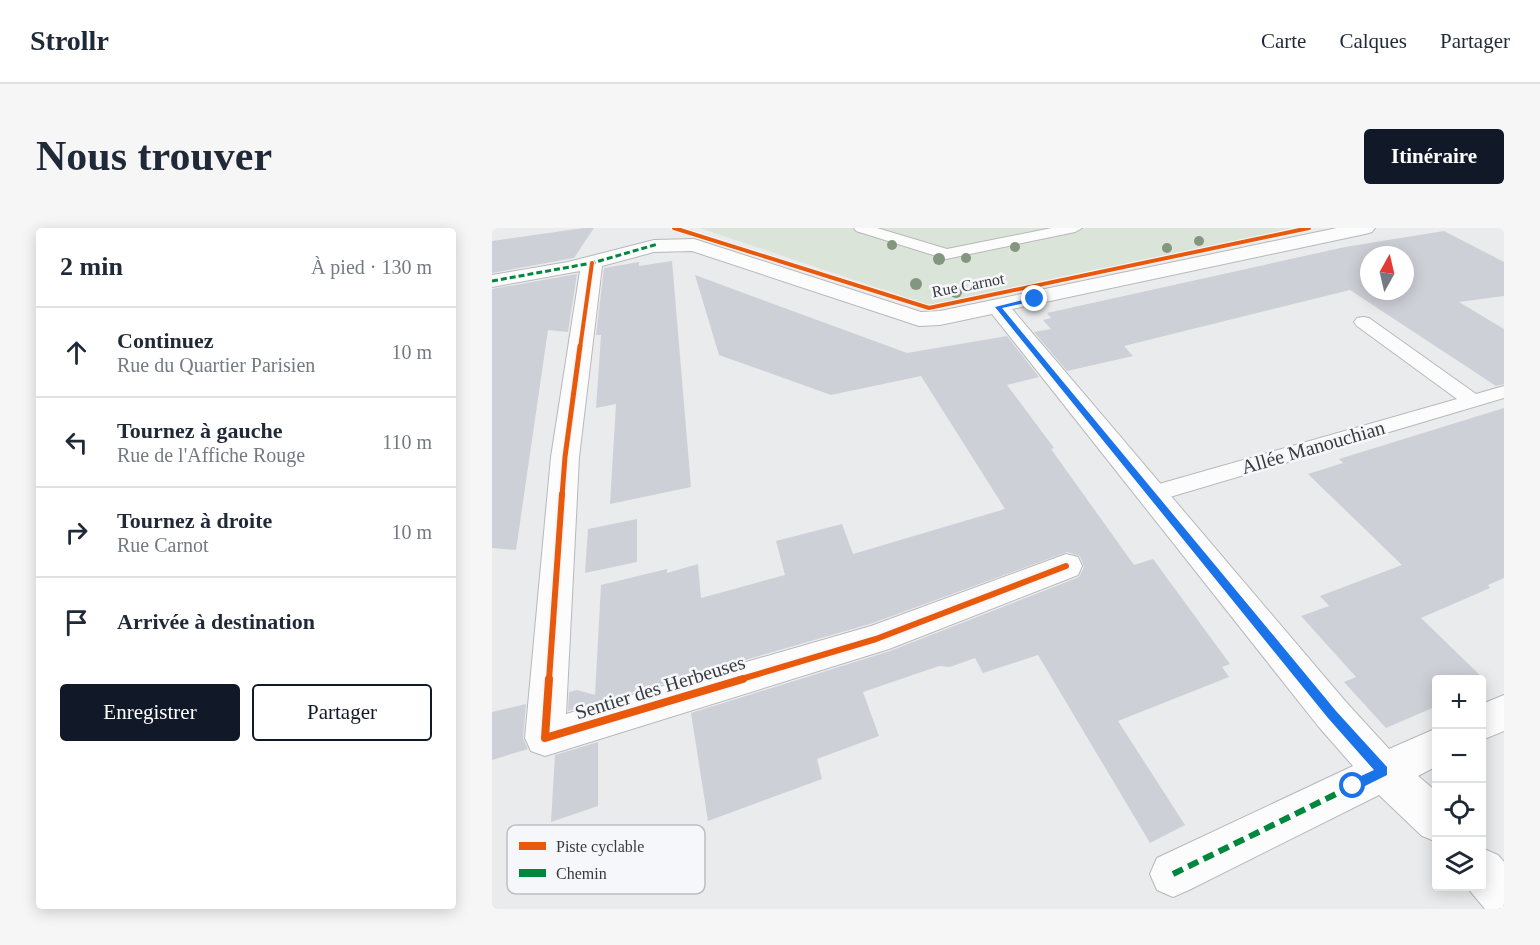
<!DOCTYPE html>
<html lang="fr">
<meta charset="utf-8">
<style>
:root{--surface:#fff;--page:#f6f6f7;--text:#1f2937;--muted:#747a83;--line:#e0e1e3;--accent:#111827}
body{margin:0;font-family:Georgia,serif;background:var(--page);color:var(--text)}
.controls{position:absolute;right:18px;bottom:18px;display:grid;overflow:hidden;border-radius:6px;box-shadow:0 3px 15px #0003}
.controls button{width:54px;height:54px;display:grid;place-items:center;padding:0;border:0;border-bottom:2px solid var(--line);background:var(--surface);color:var(--text);font:30px sans-serif}
.compass{position:absolute;left:868px;top:18px;width:54px;height:54px;border-radius:50%;background:var(--surface);box-shadow:0 3px 15px #0003;rotate:8deg}
.stop{position:absolute;width:18px;height:18px;margin:-14px;border:4px solid #1a73e8;border-radius:50%;background:#fff}
.stop.end{background:#1a73e8;border-color:#fff;box-shadow:0 2px 6px #0008}
.list{margin:0;padding:0;list-style:none}
h2{display:flex;justify-content:space-between;align-items:center;height:78px;margin:0;padding:0 24px;font-size:26px}
h2 small{font-size:20px;font-weight:400;color:var(--muted)}
.list li{display:grid;grid-template-columns:39px 1fr auto;gap:18px;align-items:center;box-sizing:border-box;height:90px;padding:0 24px;border-top:2px solid var(--line)}
.list b{display:block;font-size:22px;white-space:nowrap}
.list p{margin:0;font-size:20px;white-space:nowrap;color:var(--muted)}
.list em{font-size:20px;font-style:normal;color:var(--muted)}
.actions{display:flex;gap:12px;padding:18px 24px}
.actions a{flex:1;padding:14px 0;border:2px solid var(--accent);border-radius:6px;text-align:center;font-size:21px;color:var(--accent)}
.actions .main{background:var(--accent);color:#fff}
.icon{flex:none;width:33px;height:33px;fill:none;stroke:currentColor;stroke-width:2;stroke-linecap:round;stroke-linejoin:round}
.map{position:relative;flex:none;width:1012px;height:681px;overflow:hidden;border-radius:6px}
header{display:flex;align-items:center;gap:36px;box-sizing:border-box;height:84px;padding:0 30px;background:var(--surface);border-bottom:2px solid var(--line)}
header strong{font-size:28px}
nav{display:flex;gap:33px;margin-inline-start:auto;font-size:21px}
.intro{display:flex;align-items:center;justify-content:space-between;box-sizing:border-box;height:144px;padding:0 36px}
h1{margin:0;font-size:42px}
.button{padding:15px 27px;border-radius:6px;background:var(--accent);color:#fff;font-size:21px;font-weight:700}
main{display:flex;gap:36px;padding:0 36px}
aside{flex:1;background:var(--surface);border-radius:6px;box-shadow:0 3px 15px #0003}
.map>svg:first-child{display:block}
.green{fill:#dae4d9}
.building{fill:#ced0d7;fill-rule:evenodd}
.lines{fill:none;stroke-linecap:round;stroke-linejoin:round}
.lane-casing{stroke:#b8b8ba;stroke-width:2}
.street-casing{stroke:#b8b8ba;stroke-width:2}
.lane{fill:#fcfcfc;fill-rule:evenodd}
.street{fill:#fcfcfc;fill-rule:evenodd}
.quiet-far1{stroke:#00873e;stroke-width:3;stroke-dasharray:6 3;stroke-linecap:butt}
.quiet{stroke:#00873e;stroke-width:6;stroke-dasharray:11 6;stroke-linecap:butt}
.cycleway-far3-casing{stroke:#f6f7fb;stroke-width:6}
.cycleway-far2-casing{stroke:#f6f7fb;stroke-width:8}
.cycleway-far1-casing{stroke:#f6f7fb;stroke-width:10}
.cycleway-casing{stroke:#f6f7fb;stroke-width:11}
.cycleway-far3{stroke:#e8590c;stroke-width:4}
.cycleway-far2{stroke:#e8590c;stroke-width:5}
.cycleway-far1{stroke:#e8590c;stroke-width:6}
.cycleway{stroke:#e8590c;stroke-width:8}
.tree{fill:#849680}
.route{fill:#1a73e8}
.labels{text-anchor:middle;dominant-baseline:central;stroke-width:5;stroke-linejoin:round;paint-order:stroke}
.far-street-label{font-size:16px;fill:#39393b;stroke:#f6f7fb}
.street-label{font-size:20px;fill:#39393b;stroke:#f6f7fb}
.key{fill:#f6f7fb;stroke:#bdbec1;stroke-width:1.5}
.key-label{font-size:16px;fill:#39393b}
</style>
<header>
<strong>Strollr</strong>
<nav><a>Carte</a><a>Calques</a><a>Partager</a></nav>
</header>
<div class="intro"><h1>Nous trouver</h1><a class="button">Itinéraire</a></div>
<main>
<aside>
<h2>2 min<small>À pied · 130 m</small></h2>
<ul class="list">
<li><svg class="icon" aria-label="ahead" viewBox="0 0 24 24"><path d="M12 20V5M6 11l6-6 6 6"/></svg><div><b>Continuez</b><p>Rue du Quartier Parisien</p></div><em>10 m</em></li>
<li><svg class="icon" aria-label="left" viewBox="0 0 24 24"><path d="M17 20v-9H6M10 6l-5 5 5 5"/></svg><div><b>Tournez à gauche</b><p>Rue de l'Affiche Rouge</p></div><em>110 m</em></li>
<li><svg class="icon" aria-label="right" viewBox="0 0 24 24"><path d="M7 20v-9h11M14 6l5 5-5 5"/></svg><div><b>Tournez à droite</b><p>Rue Carnot</p></div><em>10 m</em></li>
<li><svg class="icon" aria-label="arrive" viewBox="0 0 24 24"><path d="M6 21V4h12l-3 4 3 4H6"/></svg><div><b>Arrivée à destination</b></div></li>
</ul>
<div class="actions"><a class="main">Enregistrer</a><a>Partager</a></div>
</aside>
<div class="map">
<svg width="1012" height="681" viewBox="0 0 1012 681">
<rect width="100%" height="100%" fill="#e9ebed"/>
<path class="green" d="M208,0H802L437,77Z"/>
<path class="building" d="M92,0H102L82,30L0,45V13Z
M952,3L1012,34V68L967,74L1012,101V156L1004,158L858,62L632,118L641,128L575,143L542,104L559,101L551,92L559,90L555,85L853,19ZM877,27H913V63H877Z
M180,33L199,259L118,276L124,176L104,180L109,107H104L112,40L147,34V38Z
M85,46L76,104L56,102L24,322L0,320V61Z
M203,47L415,125L515,108L547,149L515,157L562,220L559,221L642,337L661,331L738,436L730,439L737,449L626,493L693,597L658,615L546,427L491,445L483,430L458,439L447,438L371,464L387,508L325,531L330,551L216,593L199,485L398,423L587,349L592,339L588,328L575,324L378,396L76,483L77,464L85,462L103,467L109,357L175,341V345L206,336L209,370L293,347L284,313L350,296L361,326L513,281L429,148L339,167L227,127Z
M1012,180V350L996,357L998,360L929,390L994,453L990,455V452H945V478L894,500L852,454L864,449L809,388L837,378L828,368L910,337L816,246L851,235L847,231Z
M145,291V334L93,345L96,301Z
M34,476L31,510L36,521L0,532V484Z
M106,514V578L59,594L63,527Z"/>
<g class="lines">
<defs>
<path id="lane" d="M362,0H385L455,21L560,0H590L583,4L454,31L364,3Z
M871,89L877,90L984,166L1012,158V170L661,274L653,272L649,266L653,260L965,171L865,98L862,94L865,90Z"/>
<path id="street" d="M845,0H883L880,4L873,6L520,81L854,474L897,521L945,500V538L926,548L945,564V614L930,608L887,567L697,662L681,669L665,662L658,646L665,630L861,538L826,498L500,86L448,97L427,98L200,23L162,24L110,38L87,229L74,486L379,398L574,326L586,329L590,338L586,347L397,421L53,528L39,523L33,510L59,229L88,43L0,59V47L76,34L162,12L202,11L429,84L448,83Z
M1012,467V503L990,512V476Z
M990,620L1006,627L1012,634V681H993L974,658H990Z"/>
</defs>
<use href="#lane" class="lane-casing"/>
<use href="#street" class="street-casing"/>
<use href="#lane" class="lane"/>
<use href="#street" class="street"/>
<path class="quiet-far1" d="M0,53L100,35L166,16"/>
<path class="quiet" d="M681,646L891,543"/>
<defs>
<path id="cycleway-far3" d="M182,0L437,80L817,0
M88,120L100,35"/>
<path id="cycleway-far2" d="M70,268L73,229L88,118"/>
<path id="cycleway-far1" d="M57,452L70,266
M246,452L384,411L574,338"/>
<path id="cycleway" d="M57,451L53,510L251,451"/>
</defs>
<use href="#cycleway-far3" class="cycleway-far3-casing"/>
<use href="#cycleway-far2" class="cycleway-far2-casing"/>
<use href="#cycleway-far1" class="cycleway-far1-casing"/>
<use href="#cycleway" class="cycleway-casing"/>
<use href="#cycleway-far3" class="cycleway-far3"/>
<use href="#cycleway-far2" class="cycleway-far2"/>
<use href="#cycleway-far1" class="cycleway-far1"/>
<use href="#cycleway" class="cycleway"/>
</g>
<g class="tree">
<circle cx="707" cy="13" r="5"/>
<circle cx="400" cy="17" r="5"/>
<circle cx="523" cy="19" r="5"/>
<circle cx="675" cy="20" r="5"/>
<circle cx="474" cy="30" r="5"/>
<circle cx="447" cy="31" r="6"/>
<circle cx="424" cy="56" r="6"/>
<circle cx="464" cy="64" r="6"/>
</g>
<path class="route" d="M543,69L546,72L510,80L844,483L895,539V547L861,564L856,562L855,558L856,554L882,542L836,490L503,79Z"/>
<g class="labels">
<g class="far-street-label">
<text transform="translate(476 57) rotate(-11)">Rue Carnot</text>
</g>
<g class="street-label">
<text transform="translate(821 219) rotate(-16)">Allée Manouchian</text>
<text transform="translate(168 459) rotate(-17)">Sentier des Herbeuses</text>
</g>
</g>
<rect x="15" y="597" width="198" height="69" rx="9" class="key"/>
<rect x="27" y="614" width="27" height="8" fill="#e8590c"/>
<rect x="27" y="641" width="27" height="8" fill="#00873e"/>
<g class="key-label">
<text x="64" y="624">Piste cyclable</text>
<text x="64" y="651">Chemin</text>
</g>
</svg>
<div class="controls">
<button>+</button>
<button>−</button>
<button><svg class="icon" aria-label="locate" viewBox="0 0 24 24"><circle cx="12" cy="12" r="6"/><path d="M12 2v4M12 18v4M2 12h4M18 12h4"/></svg></button>
<button><svg class="icon" aria-label="layers" viewBox="0 0 24 24"><path d="M12 4l9 5-9 5-9-5zM3 14l9 5 9-5"/></svg></button>
</div>
<svg class="compass" viewBox="-18 -18 36 36"><path d="M0-13l5 13h-10z" fill="#e53935"/><path d="M0 13l5-13h-10z" fill="#747a83"/></svg>
<div class="stop" style="left:861px;top:558px"></div>
<div class="stop end" style="left:543px;top:71px"></div>
</div>
</main>
